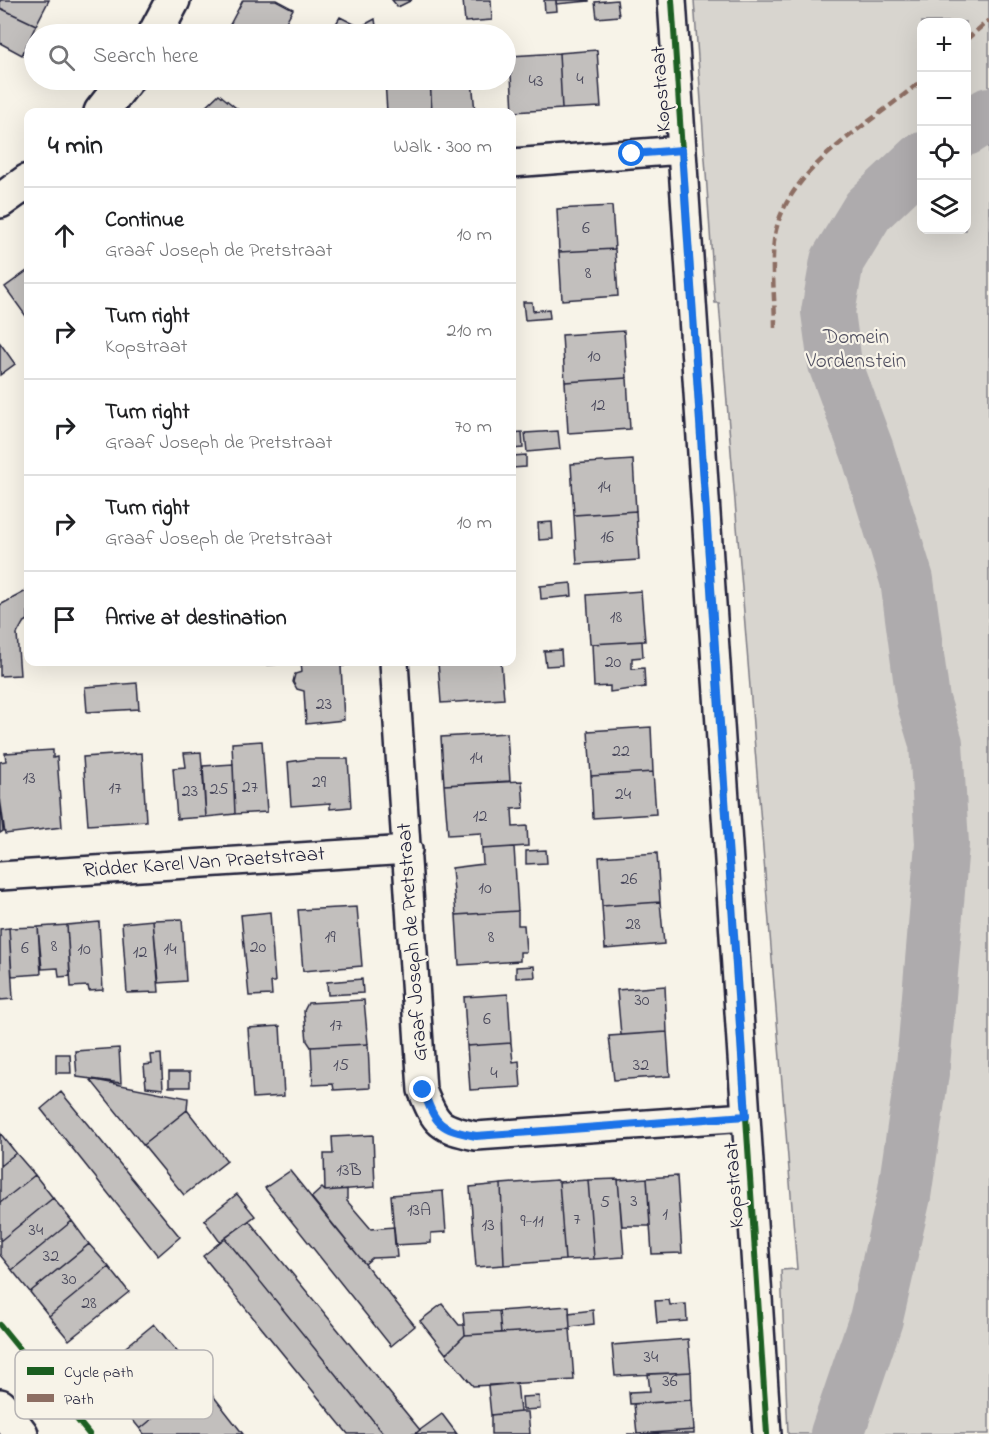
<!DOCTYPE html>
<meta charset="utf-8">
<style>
:root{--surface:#fff;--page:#f6f6f6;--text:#202124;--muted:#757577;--line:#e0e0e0}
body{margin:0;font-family:"Indie Flower",sans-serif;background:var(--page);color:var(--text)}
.controls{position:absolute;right:18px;top:18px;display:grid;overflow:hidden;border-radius:12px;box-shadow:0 6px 24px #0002}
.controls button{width:54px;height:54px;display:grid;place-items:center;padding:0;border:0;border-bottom:2px solid var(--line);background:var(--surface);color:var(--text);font:30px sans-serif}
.stop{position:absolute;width:18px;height:18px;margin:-14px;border:4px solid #1a73e8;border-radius:50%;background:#fff}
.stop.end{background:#1a73e8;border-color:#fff;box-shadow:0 2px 6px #0008}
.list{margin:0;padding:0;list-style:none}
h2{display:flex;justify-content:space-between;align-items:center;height:78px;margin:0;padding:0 24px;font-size:26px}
h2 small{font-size:20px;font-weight:400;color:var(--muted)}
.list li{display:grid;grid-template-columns:39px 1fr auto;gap:18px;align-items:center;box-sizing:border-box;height:96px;padding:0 24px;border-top:2px solid var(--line)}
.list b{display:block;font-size:22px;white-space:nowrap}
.list p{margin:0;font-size:20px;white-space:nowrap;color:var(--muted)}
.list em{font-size:20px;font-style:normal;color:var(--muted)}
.icon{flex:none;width:33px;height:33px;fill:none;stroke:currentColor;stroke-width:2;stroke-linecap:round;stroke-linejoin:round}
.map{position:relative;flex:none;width:989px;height:1434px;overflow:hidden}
.search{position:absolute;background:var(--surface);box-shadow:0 6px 24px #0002;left:24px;top:24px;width:492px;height:66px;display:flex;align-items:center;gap:15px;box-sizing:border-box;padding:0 21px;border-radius:33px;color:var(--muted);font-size:22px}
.panel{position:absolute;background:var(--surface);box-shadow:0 6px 24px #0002;left:24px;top:108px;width:492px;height:558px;border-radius:12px}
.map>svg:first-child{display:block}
.green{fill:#d8d5cf;stroke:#7d7c85;stroke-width:1.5;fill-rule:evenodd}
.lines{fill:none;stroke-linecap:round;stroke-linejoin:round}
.river{stroke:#aeabad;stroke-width:54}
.building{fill:#c2bfbd;stroke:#22223b;stroke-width:1.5}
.street-casing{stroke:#22223b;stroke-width:32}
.secondary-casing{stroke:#22223b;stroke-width:38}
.street{stroke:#f7f3e8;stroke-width:27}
.secondary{stroke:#f7f3e8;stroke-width:33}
.quiet{stroke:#8d6e63;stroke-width:4.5;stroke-dasharray:9 4.5;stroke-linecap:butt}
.cycleway-casing{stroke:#f7f3e8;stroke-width:10}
.cycleway{stroke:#1b5e20;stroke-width:6}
.route{stroke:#1a73e8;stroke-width:8}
.labels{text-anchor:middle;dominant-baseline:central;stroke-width:4.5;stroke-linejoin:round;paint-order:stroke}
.number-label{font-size:18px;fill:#4a495c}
.street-label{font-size:21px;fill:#22223b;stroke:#f7f3e8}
.park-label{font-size:21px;fill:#504f60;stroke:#f7f3e8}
.key{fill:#f7f3e8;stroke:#b7b4b4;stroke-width:1.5}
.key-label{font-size:16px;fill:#22223b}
</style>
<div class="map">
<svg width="989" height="1434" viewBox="0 0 989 1434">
<rect width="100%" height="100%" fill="#f7f3e8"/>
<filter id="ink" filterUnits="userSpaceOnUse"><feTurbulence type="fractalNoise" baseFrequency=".0167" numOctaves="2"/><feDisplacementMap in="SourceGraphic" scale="12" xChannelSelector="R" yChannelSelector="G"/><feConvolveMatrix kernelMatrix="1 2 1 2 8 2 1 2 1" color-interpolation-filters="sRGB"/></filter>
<g filter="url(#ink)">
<path class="green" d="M694,0H989V1434H788L781,1270L797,1269L719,303H715ZM922,22H966V230H922Z"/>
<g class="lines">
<path class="river" d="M966,129L989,114
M837,1434L876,1319L904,1196L923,1066L942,844L936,743L923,700L907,580L867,450L835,364L828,312L837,261L868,210L922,159"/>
</g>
<path class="building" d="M0,0H49L36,25L0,8Z
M243,0H276L293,9L279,34H225Z
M392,0H412L398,7Z
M463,0H491L492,20L465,22Z
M544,0H556L557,11L545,12Z
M556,0H589V1L556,4Z
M617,0L619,16L597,18L595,2Z
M0,8L36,25L22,55L0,43Z
M340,17L360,27V34H330Z
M375,19L377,34H360V27Z
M597,50L601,107L562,109L559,53Z
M559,53L562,109L513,112L510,56Z
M385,80H430L432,112H387Z
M430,80H472L475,112H432Z
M219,94L241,112H200Z
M612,206L615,249L559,252L557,209Z
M615,249L618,296L562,300L559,252Z
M27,271L28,272V319L5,287Z
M523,302H532L533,311L549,309L550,318L525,320Z
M624,331L627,378L565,382L562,335Z
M0,343L15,364L0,375Z
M627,378L630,429L568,433L565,382Z
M558,431L560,449L527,452L525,433Z
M522,432L523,448L512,449V433Z
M526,455V467L512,468V456Z
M633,460L636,511L574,515L571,464Z
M636,511L639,560L577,564L574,515Z
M552,522L553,539L539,540L538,523Z
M571,583L572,596L541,599L540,586Z
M28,590V620L23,623L17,634L20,675L0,676V605Z
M641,591L645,641L590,644L587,595Z
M642,641L643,657L632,658V669L644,668L645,687L610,692V686L594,687L592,644Z
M561,650L562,665L546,666L544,651Z
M266,662H312L267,665Z
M301,662H344V666H341L344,720L306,724L304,691L297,689L293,682L295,674L302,672Z
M438,662H501L504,699L441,703Z
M137,683L139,709L87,712L85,687Z
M651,727L653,772L591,776L588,731Z
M507,733L510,781L444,785L441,737Z
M262,741L267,812L235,814L232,743Z
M53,750V758L57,757L62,827L5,834L0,797V762L6,761L5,753Z
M201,752L206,817L177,819L173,768L186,767L184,753Z
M142,753L146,821L88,825L83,757Z
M309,759H348L351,807L330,809V803L291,806L288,762Z
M233,764L235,814L206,817L203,766Z
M653,772L656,814L593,818L591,776Z
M522,781L524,808L512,809L513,827L527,826L528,846L482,849L481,833L448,835L444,785Z
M0,797L3,831L0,833Z
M514,847L518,911L456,915L452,868L483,864L482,849Z
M546,850L547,863L526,864V851Z
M657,853L660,902L602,906L599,857Z
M660,902L664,944L605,949L602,906Z
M357,907L362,966L303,971L298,910Z
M518,911V925H524L526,952H520V961L459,965L456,915Z
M270,912L275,982H271L272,995L249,996L241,915Z
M182,919L186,981L159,983L153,920Z
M153,920L159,992L127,993L122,923Z
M99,922L103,990L89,991L88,986L71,987L67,925Z
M67,925L70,976L59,977L58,968L42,969L38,927Z
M38,927L41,974L12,976L9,928Z
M9,928L13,999L0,1000V929Z
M534,966L535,977L516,978V967Z
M362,979L363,993L328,995L327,982Z
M665,986L667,1032L621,1035L617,990Z
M508,994L511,1043L467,1046L464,997Z
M364,1000L368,1044L311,1047L307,1041L304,1011L308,1003Z
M280,1026L284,1096L253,1098L248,1028Z
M667,1032L670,1076L614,1080L609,1036Z
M511,1043L513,1062L519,1061L521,1087L470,1090L467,1046Z
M368,1044L370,1088L334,1090L333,1084L313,1085L311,1047Z
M119,1048L121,1083L77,1077L75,1051Z
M56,1054H70L71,1073H56Z
M161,1054L163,1089L146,1087L144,1065L152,1064L151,1055Z
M169,1072H190V1087H169Z
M90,1079L188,1098L187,1110L143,1145Z
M61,1092L180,1237L158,1256L41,1109Z
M187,1110L227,1161L184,1195L143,1145Z
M0,1133L16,1153L0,1166Z
M373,1135L375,1187L325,1191L324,1154H333L332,1137Z
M16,1153L35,1175L0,1203V1166Z
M290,1171L415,1326L391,1346L265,1188Z
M35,1175L53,1198L0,1241V1203Z
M677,1176L682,1253L652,1254L647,1178Z
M647,1178L650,1226H622L618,1180Z
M618,1179L624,1257L594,1259L588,1180Z
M557,1180L559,1182L565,1260L504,1265L501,1184Z
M588,1180L594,1259L565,1260L559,1182Z
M501,1184L504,1265L476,1267L470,1187Z
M322,1188L325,1191L347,1189V1201L371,1229L394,1227L397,1257L372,1258L365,1264L311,1198Z
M443,1191L446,1232L431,1233V1243L395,1245L391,1195Z
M237,1194L255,1216L220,1242L204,1220Z
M53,1198L72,1221L12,1270L0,1255V1241Z
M72,1221L89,1244L30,1292L12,1270Z
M249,1221L420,1430L415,1434H384L225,1238Z
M225,1238L384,1434H348L203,1256Z
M89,1244L109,1267L49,1316L30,1292Z
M109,1267L129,1292L69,1340L49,1316Z
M669,1300L670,1305L686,1304L687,1321L657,1323L655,1301Z
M442,1304L459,1325H464L465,1335L446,1354L420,1321Z
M569,1306L570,1329L501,1333L499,1311Z
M593,1310L594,1324L570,1327L569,1313Z
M499,1311L501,1333L465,1335L463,1313Z
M154,1324L200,1379L140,1429L94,1373Z
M570,1329L574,1380L473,1386L446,1354L465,1335Z
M688,1339L691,1372L615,1376L612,1345Z
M691,1372L692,1400L630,1404L629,1392L650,1391L648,1374Z
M200,1379L243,1434H144L140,1429Z
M517,1383L520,1412L491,1415L488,1386Z
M539,1396L540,1409L523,1410L522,1397Z
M692,1400L694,1430L637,1434L634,1404Z
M520,1412H528L530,1434H491V1415Z
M442,1414L457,1434H415L420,1430Z
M694,1430V1434H627H637Z"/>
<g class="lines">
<defs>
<path id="street" d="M672,0L767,1434
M512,163L682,150
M394,662L422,1090C436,1125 439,1128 476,1136L746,1117
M0,876L408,850"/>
<path id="secondary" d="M155,34L173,0
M101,112L126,80
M0,201L28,181
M0,1406L21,1434"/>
</defs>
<use href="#street" class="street-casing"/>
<use href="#secondary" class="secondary-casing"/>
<use href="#street" class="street"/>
<use href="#secondary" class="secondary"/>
<path class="quiet" d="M966,40L989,20
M775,328C775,300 771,269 774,241C783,168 871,125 922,80"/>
<defs>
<path id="cycleway" d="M672,0L767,1434
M0,1325L89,1434"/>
</defs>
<use href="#cycleway" class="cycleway-casing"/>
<use href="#cycleway" class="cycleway"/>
</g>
</g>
<g class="lines" filter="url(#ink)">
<path class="route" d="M423,1090C436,1125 439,1129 476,1136L746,1116L682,150L632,154"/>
</g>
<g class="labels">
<g class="number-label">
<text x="580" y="80">4</text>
<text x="536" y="82">43</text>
<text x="586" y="229">6</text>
<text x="588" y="274">8</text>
<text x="594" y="357">10</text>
<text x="598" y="406">12</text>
<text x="604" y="488">14</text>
<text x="607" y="538">16</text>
<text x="616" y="618">18</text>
<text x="613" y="663">20</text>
<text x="324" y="705">23</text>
<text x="621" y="752">22</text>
<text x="476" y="759">14</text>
<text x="29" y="779">13</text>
<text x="319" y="783">29</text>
<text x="250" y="788">27</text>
<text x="115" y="789">17</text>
<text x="219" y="790">25</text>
<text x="190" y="792">23</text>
<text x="623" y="795">24</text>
<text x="480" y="817">12</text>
<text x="629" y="880">26</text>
<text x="485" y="889">10</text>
<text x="633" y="925">28</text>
<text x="330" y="938">19</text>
<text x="491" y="938">8</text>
<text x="54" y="947">8</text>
<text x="258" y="948">20</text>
<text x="25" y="949">6</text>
<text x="84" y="950">10</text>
<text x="170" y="950">14</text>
<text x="140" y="953">12</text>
<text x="642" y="1001">30</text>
<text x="487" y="1020">6</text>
<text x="336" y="1026">17</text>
<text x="341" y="1066">15</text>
<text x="641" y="1066">32</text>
<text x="494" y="1074">4</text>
<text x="349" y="1171">13B</text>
<text x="634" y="1202">3</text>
<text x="605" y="1203">5</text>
<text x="419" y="1211">13A</text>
<text x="665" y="1215">1</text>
<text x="577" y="1220">7</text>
<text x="532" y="1222">9-11</text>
<text x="488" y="1226">13</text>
<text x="36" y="1231">34</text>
<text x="51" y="1257">32</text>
<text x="69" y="1280">30</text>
<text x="89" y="1304">28</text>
<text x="651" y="1358">34</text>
<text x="670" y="1382">36</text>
</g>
<g class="street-label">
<text transform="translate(662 89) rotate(-94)">Kopstraat</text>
<text transform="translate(204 863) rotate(-4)">Ridder Karel Van Praetstraat</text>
<text transform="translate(413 942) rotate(-94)">Graaf Joseph de Pretstraat</text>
<text transform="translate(735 1185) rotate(-94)">Kopstraat</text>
</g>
<g class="park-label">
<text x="856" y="338">Domein<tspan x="856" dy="24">Vordenstein</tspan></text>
</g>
</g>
<rect x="15" y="1350" width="198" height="69" rx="9" class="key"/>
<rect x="27" y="1367" width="27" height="8" fill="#1b5e20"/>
<rect x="27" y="1394" width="27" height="8" fill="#8d6e63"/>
<g class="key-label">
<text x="64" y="1377">Cycle path</text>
<text x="64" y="1404">Path</text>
</g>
</svg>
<div class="controls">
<button>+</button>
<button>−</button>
<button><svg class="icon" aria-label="locate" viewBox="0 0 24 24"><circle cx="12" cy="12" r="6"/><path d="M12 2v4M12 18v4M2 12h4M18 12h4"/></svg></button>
<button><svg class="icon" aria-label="layers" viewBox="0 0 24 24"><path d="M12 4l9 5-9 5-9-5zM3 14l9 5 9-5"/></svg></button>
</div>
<div class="stop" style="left:632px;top:154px"></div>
<div class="stop end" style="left:423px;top:1090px"></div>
<div class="search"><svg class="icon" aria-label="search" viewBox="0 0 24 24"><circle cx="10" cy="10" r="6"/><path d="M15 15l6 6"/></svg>Search here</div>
<section class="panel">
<h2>4 min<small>Walk · 300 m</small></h2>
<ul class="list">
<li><svg class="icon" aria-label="ahead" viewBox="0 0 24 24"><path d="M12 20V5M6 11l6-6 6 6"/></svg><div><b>Continue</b><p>Graaf Joseph de Pretstraat</p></div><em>10 m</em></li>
<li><svg class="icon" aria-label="right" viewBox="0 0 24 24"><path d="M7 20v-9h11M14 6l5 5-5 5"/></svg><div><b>Turn right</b><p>Kopstraat</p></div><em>210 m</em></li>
<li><svg class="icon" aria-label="right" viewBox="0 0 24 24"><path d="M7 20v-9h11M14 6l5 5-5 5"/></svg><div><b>Turn right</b><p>Graaf Joseph de Pretstraat</p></div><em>70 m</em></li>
<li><svg class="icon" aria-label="right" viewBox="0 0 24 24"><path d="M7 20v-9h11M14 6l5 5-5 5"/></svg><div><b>Turn right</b><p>Graaf Joseph de Pretstraat</p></div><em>10 m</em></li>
<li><svg class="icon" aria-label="arrive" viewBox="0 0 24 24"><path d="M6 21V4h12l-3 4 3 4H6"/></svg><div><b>Arrive at destination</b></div></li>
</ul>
</section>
</div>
